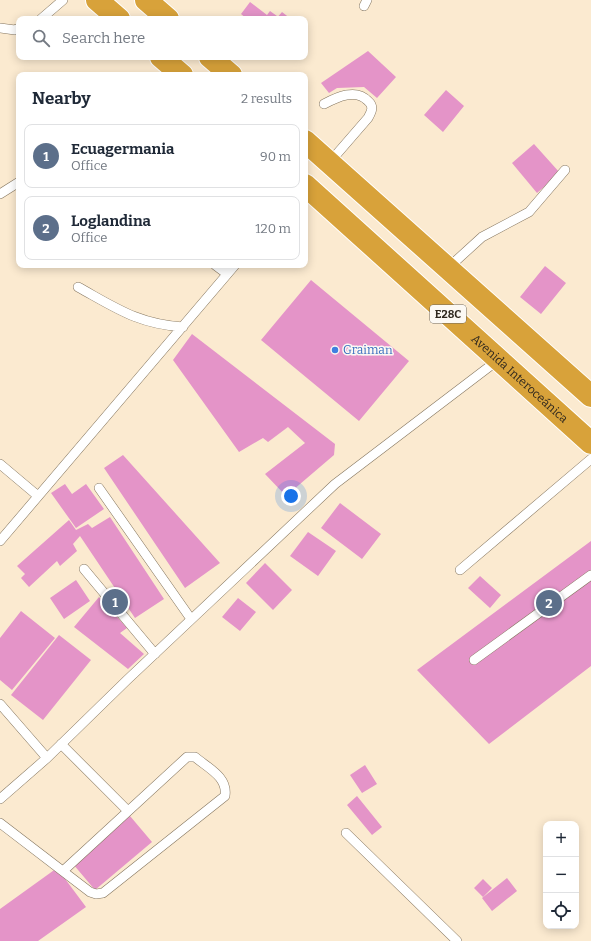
<!DOCTYPE html>
<meta charset="utf-8">
<style>
:root{--surface:#fff;--page:#f6f6f7;--text:#1f2937;--muted:#747a83;--line:#e0e1e3;--accent:#4f5e00}
body{margin:0;font-family:Bitter,serif;background:var(--page);color:var(--text)}
.controls{position:absolute;right:12px;bottom:12px;display:grid;overflow:hidden;border-radius:8px;box-shadow:0 2px 10px #0003}
.controls button{width:36px;height:36px;display:grid;place-items:center;padding:0;border:0;border-bottom:1px solid var(--line);background:var(--surface);color:var(--text);font:20px sans-serif}
.you{position:absolute;left:291px;top:496px;width:14px;height:14px;margin:-10px;border:3px solid #fff;border-radius:50%;background:#1a73e8;box-shadow:0 0 0 6px #1a73e833}
.badge{display:grid;place-items:center;width:26px;height:26px;border-radius:50%;background:var(--accent);color:#fff;font-size:13px;font-weight:700}
.pin{position:absolute;translate:-50% -50%;border:2px solid #fff;box-shadow:0 1px 4px #0006}
.list{margin:0;padding:0;list-style:none}
h2{display:flex;justify-content:space-between;align-items:center;height:52px;margin:0;padding:0 16px;font-size:17px}
h2 small{font-size:13px;font-weight:400;color:var(--muted)}
.list li{display:grid;grid-template-columns:26px 1fr auto;gap:12px;align-items:center;box-sizing:border-box;height:64px;margin:0 8px 8px;padding:0 8px;border:1px solid var(--line);border-radius:8px}
.list b{display:block;font-size:15px;white-space:nowrap}
.list p{margin:0;font-size:13px;white-space:nowrap;color:var(--muted)}
.list em{font-size:13px;font-style:normal;color:var(--muted)}
.icon{flex:none;width:22px;height:22px;fill:none;stroke:currentColor;stroke-width:2;stroke-linecap:round;stroke-linejoin:round}
.map{position:relative;flex:none;width:591px;height:941px;overflow:hidden}
.search{position:absolute;background:var(--surface);box-shadow:0 2px 10px #0003;left:16px;top:16px;width:292px;height:44px;display:flex;align-items:center;gap:10px;box-sizing:border-box;padding:0 14px;border-radius:8px;color:var(--muted);font-size:15px}
.panel{position:absolute;background:var(--surface);box-shadow:0 2px 10px #0003;left:16px;top:72px;width:292px;height:196px;border-radius:8px}
.map>svg:first-child{display:block}
.building{fill:#e494c8}
.lines{fill:none;stroke-linecap:round;stroke-linejoin:round}
.service-casing{stroke:#84755e;stroke-width:10}
.trunk-casing{stroke:#fff;stroke-width:24}
.service{stroke:#fff;stroke-width:9}
.trunk{stroke:#d8a23a;stroke-width:22}
.shop-dot{fill:#3f7fe0;stroke:#fcf9f4;stroke-width:1.5}
.labels{text-anchor:middle;dominant-baseline:central;stroke-width:3;stroke-linejoin:round;paint-order:stroke}
.shield{fill:#fcf9f4;stroke:#6c665e;stroke-width:1}
.shield-label{font-size:11px;font-weight:bold;fill:#2e271e}
.shop-label{font-size:12px;fill:#366cbe;stroke:#fcf9f4;text-anchor:start}
.street-label{font-size:12px;fill:#2e271e;stroke:#fcf9f4}
</style>
<div class="map">
<svg width="591" height="941" viewBox="0 0 591 941">
<rect width="100%" height="100%" fill="#fbead0"/>
<path class="building" d="M250,2L267,15L270,11L277,16L275,19H247L241,14Z
M282,12L291,19H276Z
M368,51L396,77L377,98L364,87L337,88L329,93L321,83Z
M446,90L464,106L443,132L424,115Z
M534,144L560,173L537,193L512,163Z
M545,266L566,283L541,314L520,297Z
M311,280L409,361L359,421L261,340Z
M192,334L335,444L334,455L286,496L265,474L305,443L288,427L268,442L263,438L239,452L173,360Z
M123,455L220,563L185,588L104,468Z
M65,484L72,494L86,484L104,509L76,528L51,493Z
M340,503L381,534L362,559L321,528Z
M110,517L164,599L135,618L80,536L73,544L77,551L60,566L57,561L29,587L21,578L25,574L17,566L69,520L76,530L88,524L92,528Z
M308,532L336,551L318,576L290,556Z
M591,541V666L489,744L417,670Z
M265,563L292,590L273,610L246,583Z
M480,576L501,595L490,608L468,588Z
M76,580L90,601L64,619L50,598Z
M99,597L127,628L120,633L144,654L128,669L74,627Z
M238,598L256,612L240,631L222,617Z
M21,611L55,638L12,690L0,680V638Z
M59,635L91,660L43,720L11,695Z
M365,765L377,784L362,793L350,775Z
M357,796L382,827L372,835L347,805Z
M130,816L152,842L95,890L73,864Z
M57,868L86,907L38,941H0V909Z
M507,878L517,891L492,911L482,898Z
M483,879L492,888L483,897L474,888Z"/>
<g class="lines">
<defs>
<path id="service" d="M364,6L367,0
M41,19L63,0
M0,28L15,30L19,28
M324,104C337,97 356,88 368,101C374,106 372,111 368,118L329,163
M0,194L19,182
M215,265L227,274
M448,268L482,237L529,212L565,170
M78,287C116,308 138,324 183,327
M0,464L38,496
M99,488L191,619
M0,541L235,265
M84,569L155,654
M460,570L591,459
M474,660L591,575
M0,704L47,758
M61,744L128,811
M0,799L47,758L127,680L335,484L498,360
M0,823L90,892L96,894L103,893L225,796C228,777 208,768 195,757H187L63,871
M346,833L457,941"/>
<g id="trunk">
<path d="M97,0L119,19"/>
<path d="M146,0L168,19"/>
<path d="M161,57L182,75"/>
<path d="M210,57L231,75"/>
<path d="M305,141L591,396"/>
<path id="s1" d="M305,185L591,443"/>
</g>
</defs>
<use href="#service" class="service-casing"/>
<use href="#trunk" class="trunk-casing"/>
<use href="#service" class="service"/>
<use href="#trunk" class="trunk"/>
</g>
<circle class="shop-dot" cx="335" cy="350" r="4"/>
<g class="labels">
<rect class="shield" x="430" y="305" width="36" height="18" rx="3"/>
<g class="shield-label">
<text x="448" y="314">E28C</text>
</g>
<g class="shop-label">
<text x="343" y="350">Graiman</text>
</g>
<g class="street-label">
<text stroke="none"><textPath href="#s1" startOffset="289">Avenida Interoceánica</textPath></text>
</g>
</g>
</svg>
<div class="controls">
<button>+</button>
<button>−</button>
<button><svg class="icon" aria-label="locate" viewBox="0 0 24 24"><circle cx="12" cy="12" r="6"/><path d="M12 2v4M12 18v4M2 12h4M18 12h4"/></svg></button>
</div>
<div class="you"></div>
<div class="pin badge" style="left:115px;top:602px;background:#5c6f8a">1</div>
<div class="pin badge" style="left:549px;top:603px;background:#5c6f8a">2</div>
<div class="search"><svg class="icon" aria-label="search" viewBox="0 0 24 24"><circle cx="10" cy="10" r="6"/><path d="M15 15l6 6"/></svg>Search here</div>
<section class="panel">
<h2>Nearby<small>2 results</small></h2>
<ul class="list">
<li><span class="badge" style="background:#5c6f8a">1</span><div><b>Ecuagermania</b><p>Office</p></div><em>90 m</em></li>
<li><span class="badge" style="background:#5c6f8a">2</span><div><b>Loglandina</b><p>Office</p></div><em>120 m</em></li>
</ul>
</section>
</div>
